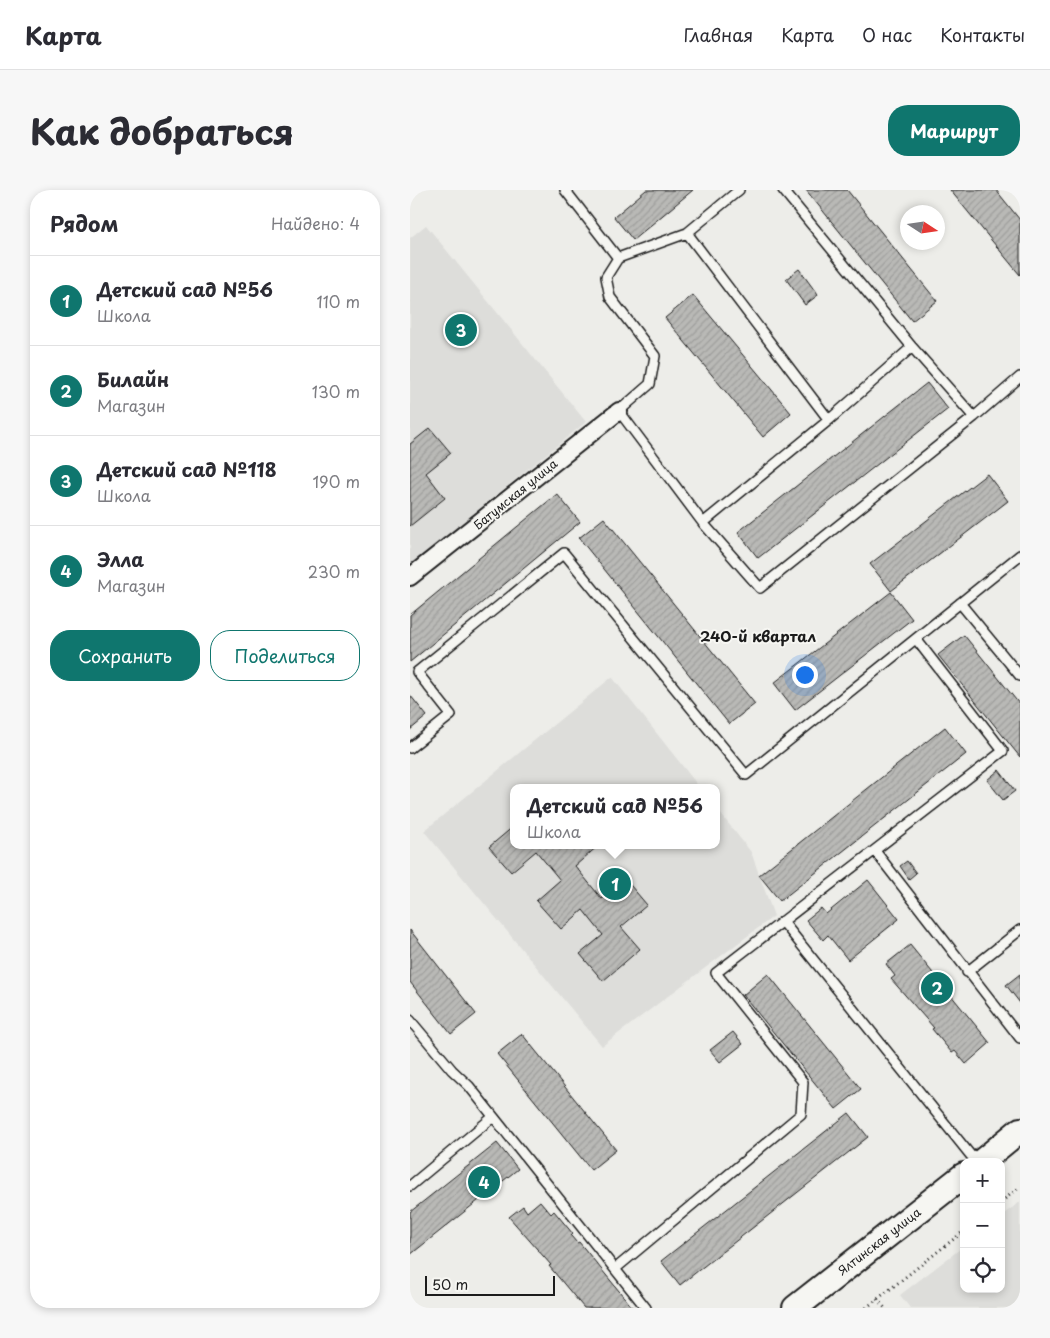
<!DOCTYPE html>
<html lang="ru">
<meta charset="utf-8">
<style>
:root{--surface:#fff;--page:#f7f7f7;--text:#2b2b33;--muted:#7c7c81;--line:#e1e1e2;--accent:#0f766e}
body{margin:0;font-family:"Playpen Sans",sans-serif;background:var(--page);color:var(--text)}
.controls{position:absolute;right:15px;bottom:15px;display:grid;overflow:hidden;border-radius:10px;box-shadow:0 2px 8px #0003}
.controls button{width:45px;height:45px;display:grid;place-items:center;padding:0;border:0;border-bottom:1px solid var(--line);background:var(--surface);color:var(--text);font:25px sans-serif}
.compass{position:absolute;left:490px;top:15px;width:45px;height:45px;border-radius:50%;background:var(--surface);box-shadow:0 2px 8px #0003;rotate:102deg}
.scale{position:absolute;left:15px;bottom:12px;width:130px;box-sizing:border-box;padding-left:5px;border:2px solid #1c1c1c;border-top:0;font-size:14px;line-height:18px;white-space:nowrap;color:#1c1c1c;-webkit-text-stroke:4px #f6f6f2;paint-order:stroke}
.you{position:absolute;left:394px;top:484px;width:18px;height:18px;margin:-12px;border:4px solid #fff;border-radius:50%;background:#1a73e8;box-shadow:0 0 0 8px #1a73e833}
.badge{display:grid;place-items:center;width:32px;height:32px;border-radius:50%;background:var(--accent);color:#fff;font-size:16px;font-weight:700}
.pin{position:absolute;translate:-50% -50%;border:2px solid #fff;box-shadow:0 1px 5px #0006}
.popup{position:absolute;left:100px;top:594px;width:210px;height:65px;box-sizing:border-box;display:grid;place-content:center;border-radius:10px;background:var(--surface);filter:drop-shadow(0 1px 4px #0005);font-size:16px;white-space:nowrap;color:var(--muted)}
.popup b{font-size:19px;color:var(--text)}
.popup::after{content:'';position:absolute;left:50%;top:100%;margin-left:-10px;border:10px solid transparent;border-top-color:var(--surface)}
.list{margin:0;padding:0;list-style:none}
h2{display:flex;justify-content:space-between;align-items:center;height:65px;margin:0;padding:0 20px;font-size:21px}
h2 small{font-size:16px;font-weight:400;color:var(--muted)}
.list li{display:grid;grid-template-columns:32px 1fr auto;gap:15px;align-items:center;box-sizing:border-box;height:90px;padding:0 20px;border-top:1px solid var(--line)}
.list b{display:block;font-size:19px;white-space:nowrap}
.list p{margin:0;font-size:16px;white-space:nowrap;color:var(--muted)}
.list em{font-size:16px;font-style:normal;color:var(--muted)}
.actions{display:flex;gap:10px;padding:15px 20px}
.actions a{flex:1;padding:11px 0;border:1px solid var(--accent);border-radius:20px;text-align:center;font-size:18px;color:var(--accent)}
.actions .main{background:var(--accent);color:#fff}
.icon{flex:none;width:28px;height:28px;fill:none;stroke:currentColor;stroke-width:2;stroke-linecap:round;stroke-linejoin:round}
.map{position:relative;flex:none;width:610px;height:1118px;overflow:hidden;border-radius:20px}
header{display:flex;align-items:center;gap:30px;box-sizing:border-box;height:70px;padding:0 25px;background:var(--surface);border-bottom:1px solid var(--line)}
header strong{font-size:24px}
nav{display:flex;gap:28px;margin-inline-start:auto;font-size:18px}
.intro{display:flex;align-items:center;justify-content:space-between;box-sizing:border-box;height:120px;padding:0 30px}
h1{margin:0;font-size:35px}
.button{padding:12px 22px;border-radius:20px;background:var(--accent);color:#fff;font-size:18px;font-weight:700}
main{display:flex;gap:30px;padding:0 30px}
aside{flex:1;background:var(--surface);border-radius:20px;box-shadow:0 2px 8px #0003}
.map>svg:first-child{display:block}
.built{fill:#ddddda}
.building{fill:url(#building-hatch);stroke:#1c1c1c}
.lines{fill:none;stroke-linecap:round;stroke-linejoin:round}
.lane-casing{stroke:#1c1c1c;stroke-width:12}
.street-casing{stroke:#1c1c1c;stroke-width:20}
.secondary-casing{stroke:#1c1c1c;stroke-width:28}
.path{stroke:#1c1c1c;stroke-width:3;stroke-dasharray:1 4;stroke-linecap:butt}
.lane{stroke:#f6f6f2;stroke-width:9}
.street{stroke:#f6f6f2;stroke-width:16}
.secondary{stroke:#f6f6f2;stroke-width:24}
.labels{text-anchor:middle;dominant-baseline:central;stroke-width:4;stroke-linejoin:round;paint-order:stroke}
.street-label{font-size:12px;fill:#1c1c1c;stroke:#f6f6f2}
.quarter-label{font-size:15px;font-weight:bold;fill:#1c1c1c;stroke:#f6f6f2}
</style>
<header>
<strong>Карта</strong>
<nav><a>Главная</a><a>Карта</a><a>О нас</a><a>Контакты</a></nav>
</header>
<div class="intro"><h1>Как добраться</h1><a class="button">Маршрут</a></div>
<main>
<aside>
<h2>Рядом<small>Найдено: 4</small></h2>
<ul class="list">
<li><span class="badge">1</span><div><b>Детский сад №56</b><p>Школа</p></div><em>110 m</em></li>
<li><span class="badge">2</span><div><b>Билайн</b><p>Магазин</p></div><em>130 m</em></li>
<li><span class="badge">3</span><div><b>Детский сад №118</b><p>Школа</p></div><em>190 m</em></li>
<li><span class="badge">4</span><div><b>Элла</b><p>Магазин</p></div><em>230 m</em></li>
</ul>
<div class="actions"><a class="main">Сохранить</a><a>Поделиться</a></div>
</aside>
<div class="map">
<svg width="610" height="1118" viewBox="0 0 610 1118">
<defs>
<pattern id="building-hatch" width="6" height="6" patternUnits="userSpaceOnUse" patternTransform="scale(1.25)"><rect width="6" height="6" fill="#b9b9b6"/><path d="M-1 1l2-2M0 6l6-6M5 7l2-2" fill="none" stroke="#9e9e9c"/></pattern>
</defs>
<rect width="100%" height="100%" fill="#edede9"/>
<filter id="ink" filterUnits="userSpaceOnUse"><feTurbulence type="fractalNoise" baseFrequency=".02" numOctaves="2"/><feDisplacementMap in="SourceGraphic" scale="10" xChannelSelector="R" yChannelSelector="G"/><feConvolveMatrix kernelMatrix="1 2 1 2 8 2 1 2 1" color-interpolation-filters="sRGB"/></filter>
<g filter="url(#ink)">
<path class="built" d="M16,35L176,232L0,375V48Z
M202,487L290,598H104V655H306V618L341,662L364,726L192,856L14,641Z
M610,1012V1118H500L490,1105L554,1056V1099H591V1026Z"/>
<path class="building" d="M236,0H283L223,50L204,27Z
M396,0H437L527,111L502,131Z
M540,0H586L610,30V85Z
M389,79L408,105L395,115L376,89Z
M283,105L381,223L353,247L255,128Z
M517,193L538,219L348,368L328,342Z
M20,238L41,263L16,283L35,308L0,336V254Z
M577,284L598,311L481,401L460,374Z
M147,304L170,332L0,472V425Z
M194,328L345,514L319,534L169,348Z
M481,402L502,429L385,520L364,493Z
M554,445L610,515V567L528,465Z
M0,505L17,526L0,540Z
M535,537L556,564L370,711L349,685Z
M589,580L605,601L593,610L577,590Z
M104,636V655H189L165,676L192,709L215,689L237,715L211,737L230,759L193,791L170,764L193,745L173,720L151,739L126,711L150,690L126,661L101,682L79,657Z
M497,671L506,683L499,689L490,676Z
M458,690L489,729L438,770L418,745L413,750L396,730L411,718L416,724Z
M0,740L66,824L41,844L0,792Z
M500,755L580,853L556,874L545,861L542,863L522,839L524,838L481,789L485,786L476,774Z
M358,784L451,899L426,919L333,805Z
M610,784V813L596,795Z
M323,842L333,854L310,872L300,860Z
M112,844L206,960L181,980L87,864Z
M439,923L458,947L270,1095L251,1071Z
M87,953L108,979L0,1065V1022Z
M130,1011L141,1024L144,1021L163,1044L161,1046L167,1053L169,1052L223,1118H174L139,1076L141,1075L99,1027L113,1016L117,1022Z"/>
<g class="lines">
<defs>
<path id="lane" d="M155,0L208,68
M329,0L277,43L208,68L196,87L200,107L245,166L240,194L209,221L293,333L419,230L502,157L564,227
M373,0L502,157
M277,43L419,230
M293,333L350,398L564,227L610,187
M550,413L610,486
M0,558L41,525L7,482L154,363L336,585L610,365
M465,661L610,848
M373,732L566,972
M557,782L610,740
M0,830L42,880L59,896L236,1118
M0,996L83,927
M205,1079L391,924L393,892L306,783L593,561L506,449"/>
<path id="street" d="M0,387L209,221"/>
<path id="secondary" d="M571,972L610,940
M385,1118L554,985"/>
</defs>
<use href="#lane" class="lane-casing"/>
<use href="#street" class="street-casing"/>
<use href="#secondary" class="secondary-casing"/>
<path class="path" d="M591,1012L610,997
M467,1109L475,1118
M456,1118L554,1041"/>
<use href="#lane" class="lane"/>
<use href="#street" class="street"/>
<use href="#secondary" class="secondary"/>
</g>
</g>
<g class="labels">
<g class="street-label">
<text transform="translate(105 304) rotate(-39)">Батумская улица</text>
<text transform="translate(469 1051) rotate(-38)">Ялтинская улица</text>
</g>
<g class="quarter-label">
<text x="348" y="445">240-й квартал</text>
</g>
</g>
</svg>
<div class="controls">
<button>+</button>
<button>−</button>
<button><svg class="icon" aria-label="locate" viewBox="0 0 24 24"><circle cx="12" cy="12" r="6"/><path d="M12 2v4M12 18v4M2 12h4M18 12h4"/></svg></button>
</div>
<svg class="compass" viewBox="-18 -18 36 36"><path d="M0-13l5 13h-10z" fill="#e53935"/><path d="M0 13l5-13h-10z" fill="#7c7c81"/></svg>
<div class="scale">50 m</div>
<div class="you"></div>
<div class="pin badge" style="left:205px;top:694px">1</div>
<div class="popup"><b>Детский сад №56</b>Школа</div>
<div class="pin badge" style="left:527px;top:798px">2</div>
<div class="pin badge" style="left:51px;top:140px">3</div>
<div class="pin badge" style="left:74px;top:992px">4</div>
</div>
</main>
